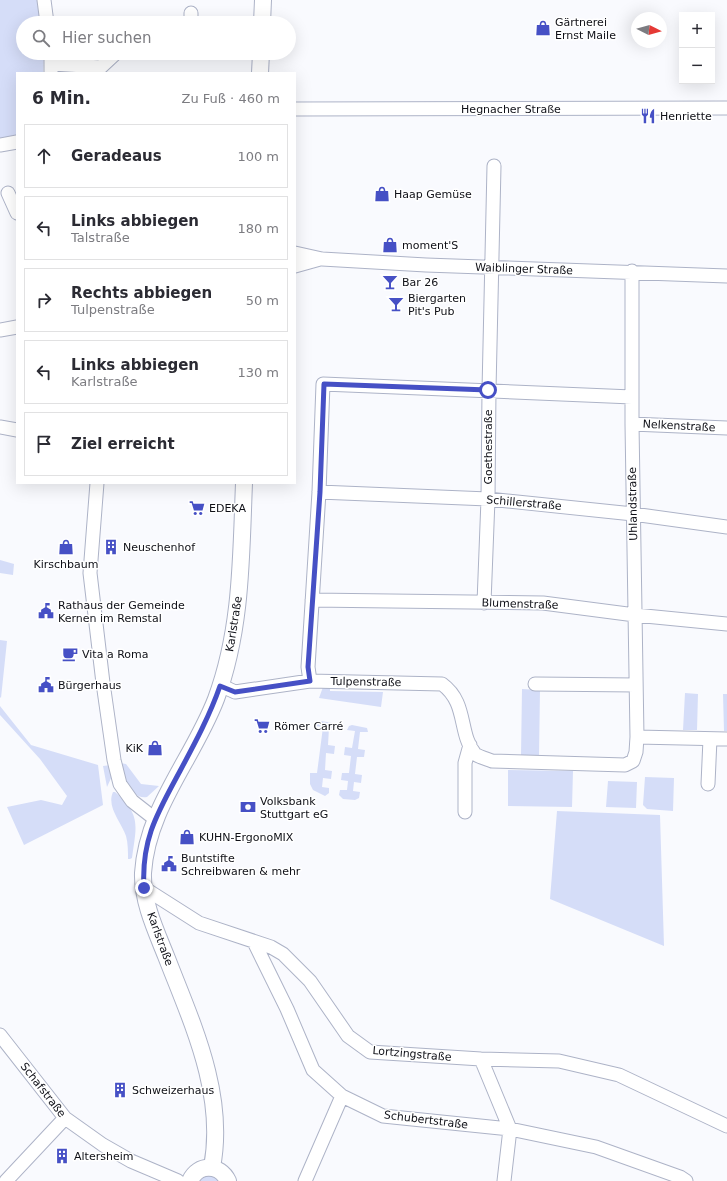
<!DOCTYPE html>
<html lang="de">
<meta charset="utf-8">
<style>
:root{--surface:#fff;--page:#f2f2f3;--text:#2b2b33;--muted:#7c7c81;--line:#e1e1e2}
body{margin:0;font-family:"DejaVu Sans",sans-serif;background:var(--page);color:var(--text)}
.controls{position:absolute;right:12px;top:12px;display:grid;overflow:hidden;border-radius:0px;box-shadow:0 4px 16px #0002}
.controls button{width:36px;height:36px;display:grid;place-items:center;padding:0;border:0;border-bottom:1px solid var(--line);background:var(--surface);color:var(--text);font:20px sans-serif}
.compass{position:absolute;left:631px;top:12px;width:36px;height:36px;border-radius:50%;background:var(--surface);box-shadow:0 4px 16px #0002;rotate:96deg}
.stop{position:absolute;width:12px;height:12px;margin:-9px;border:3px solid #4650c5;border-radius:50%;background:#fff}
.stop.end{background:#4650c5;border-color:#fff;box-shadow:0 1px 4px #0008}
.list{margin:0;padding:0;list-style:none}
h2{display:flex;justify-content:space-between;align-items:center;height:52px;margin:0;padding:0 16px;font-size:17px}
h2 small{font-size:13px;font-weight:400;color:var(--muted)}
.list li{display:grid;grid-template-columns:26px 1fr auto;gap:12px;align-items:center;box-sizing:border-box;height:64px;margin:0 8px 8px;padding:0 8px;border:1px solid var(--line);border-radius:0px}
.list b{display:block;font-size:15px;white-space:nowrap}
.list p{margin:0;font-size:13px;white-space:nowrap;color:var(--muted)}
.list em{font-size:13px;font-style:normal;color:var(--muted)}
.icon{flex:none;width:22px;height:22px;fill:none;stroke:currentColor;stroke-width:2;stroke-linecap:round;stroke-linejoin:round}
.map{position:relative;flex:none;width:727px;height:1181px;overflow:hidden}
.search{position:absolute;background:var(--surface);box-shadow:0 4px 16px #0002;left:16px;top:16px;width:280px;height:44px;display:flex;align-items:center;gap:10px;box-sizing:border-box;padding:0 14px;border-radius:22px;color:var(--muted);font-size:15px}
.panel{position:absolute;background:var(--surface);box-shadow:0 4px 16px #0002;left:16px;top:72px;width:280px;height:412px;border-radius:0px}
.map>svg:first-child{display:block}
.green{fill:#d5ddf8}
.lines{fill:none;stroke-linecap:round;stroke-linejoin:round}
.minor-casing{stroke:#adb3c7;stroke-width:15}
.major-casing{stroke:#adb3c7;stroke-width:18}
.minor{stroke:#fff;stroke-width:13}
.major{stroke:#fff;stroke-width:16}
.route{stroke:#4650c5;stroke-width:5}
.labels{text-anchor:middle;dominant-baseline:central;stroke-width:3;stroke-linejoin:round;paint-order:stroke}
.poi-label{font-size:11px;fill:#0f1017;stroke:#fff;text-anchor:start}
.street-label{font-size:11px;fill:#0f1017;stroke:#fff}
</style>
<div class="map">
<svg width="727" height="1181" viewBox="0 0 727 1181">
<rect width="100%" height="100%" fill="#f9fafe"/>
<path class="green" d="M0,0H38L40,23H23V53H44L43,73H17V137L0,138Z
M0,560L14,564L13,575L0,573Z
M0,640L7,641L1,698L0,697Z
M330,686V691L383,692L381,707L319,698L323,687Z
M522,689L540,690L539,756L521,755Z
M685,693L698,694L697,730H683Z
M723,694H727V731H724Z
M0,706L31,745L98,765L103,805L24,845L7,807L41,800L62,805L67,796L40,759L0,715Z
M321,721L333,723L337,728H329L328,745L335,746L334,754L326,753L325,770L332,771L331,779L323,778L322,787L329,788V793L325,796L313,790L310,784V773H317L323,727L315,726L317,722Z
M352,725L367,728L368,732H360L358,749L365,750L364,757H357L355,774L362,775L361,783L354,782L353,791L360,792L359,798L355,800L343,799L339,795L340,790H347L348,781L341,780L342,773H349L351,756L344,755L345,747L352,748L355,731L347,730L349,726Z
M120,763L126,764L141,784L159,786L147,797C130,800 123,775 120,763Z
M111,765L112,776L107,787L103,766Z
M508,770L573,771L572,807L508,806Z
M645,777L674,778L673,811L647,809L643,805Z
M608,781L637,782L636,808L606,807Z
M113,792H115C142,815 136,827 132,858L130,859H128C128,852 128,843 126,836C122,823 106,807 113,792Z
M557,811L660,815L664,946L550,899Z
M212,1174L221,1181H198L202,1176Z"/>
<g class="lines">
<defs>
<path id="minor" d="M44,0L47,23
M191,23V13
M52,64L101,67L116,53
M51,73V53
M295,109L727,108
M0,145L17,142
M8,193L17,213
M295,253L322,259L426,265L727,276
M295,266L320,259
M632,271V424L637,737
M0,330L17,327
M632,424L727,428
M0,427L17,430
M97,483L90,573L103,683L114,760L120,784L132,801L155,819
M319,492L488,499L633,514L727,527
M312,600L543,603L635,615L727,624
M484,603L488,499L489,390L494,166
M310,681L308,667L319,492L323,384L632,397
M535,684L636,685
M220,685L235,692L310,681L442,684C468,703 458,733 475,754C479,757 487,759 492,761L625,765L633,761L636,752L637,737L727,739
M708,784L710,739
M465,812V763L470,745
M144,888L199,923L271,947L283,954L310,981L348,1036L370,1052L481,1059L559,1061L619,1075L727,1126
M254,942L287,1009L313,1070L342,1096L383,1116L510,1129L596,1147L680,1177L686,1181
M0,1035L65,1118L103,1145L131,1161L178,1181
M481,1059L510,1129L504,1181
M6,1181L65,1118
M305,1181L342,1096"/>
<path id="major" d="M262,23L263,0
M260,73L261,53
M212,1167C226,1094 192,1023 166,956C156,931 142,901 143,873C147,808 193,759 216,699C242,629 241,556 244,483
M190,1181C198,1163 220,1164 228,1181"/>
</defs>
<use href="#minor" class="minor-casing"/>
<use href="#major" class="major-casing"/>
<use href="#minor" class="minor"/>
<use href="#major" class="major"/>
</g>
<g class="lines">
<path class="route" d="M144,888C141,839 158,812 180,771C195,743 210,715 220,686L235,692L310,681L308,667L320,492L324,384L488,390"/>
</g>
<defs>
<symbol id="shop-bare" viewBox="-9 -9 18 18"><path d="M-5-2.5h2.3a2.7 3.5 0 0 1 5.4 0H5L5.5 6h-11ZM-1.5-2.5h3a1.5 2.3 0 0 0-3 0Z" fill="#4650c5" stroke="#fff" stroke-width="2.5" paint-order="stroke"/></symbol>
<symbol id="restaurant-bare" viewBox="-9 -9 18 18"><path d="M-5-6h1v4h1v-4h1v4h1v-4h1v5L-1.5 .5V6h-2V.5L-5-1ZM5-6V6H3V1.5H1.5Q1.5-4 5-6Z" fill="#4650c5" stroke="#fff" stroke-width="2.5" paint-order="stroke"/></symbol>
<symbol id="bar-bare" viewBox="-9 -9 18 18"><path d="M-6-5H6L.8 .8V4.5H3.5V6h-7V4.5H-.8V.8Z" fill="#4650c5" stroke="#fff" stroke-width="2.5" paint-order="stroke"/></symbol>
<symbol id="supermarket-bare" viewBox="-9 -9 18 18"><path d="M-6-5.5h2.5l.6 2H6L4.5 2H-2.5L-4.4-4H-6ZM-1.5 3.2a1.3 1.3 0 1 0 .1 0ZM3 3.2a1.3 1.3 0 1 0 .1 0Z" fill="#4650c5" stroke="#fff" stroke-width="2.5" paint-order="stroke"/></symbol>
<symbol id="building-bare" viewBox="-9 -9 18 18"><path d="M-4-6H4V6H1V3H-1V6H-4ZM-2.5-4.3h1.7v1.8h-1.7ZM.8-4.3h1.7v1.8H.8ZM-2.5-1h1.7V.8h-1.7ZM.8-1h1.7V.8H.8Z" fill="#4650c5" stroke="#fff" stroke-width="2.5" paint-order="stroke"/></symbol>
<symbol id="civic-bare" viewBox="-9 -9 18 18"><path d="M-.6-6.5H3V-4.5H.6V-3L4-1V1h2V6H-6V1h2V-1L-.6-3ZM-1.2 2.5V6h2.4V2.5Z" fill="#4650c5" stroke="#fff" stroke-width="2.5" paint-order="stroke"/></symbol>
<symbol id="cafe-bare" viewBox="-9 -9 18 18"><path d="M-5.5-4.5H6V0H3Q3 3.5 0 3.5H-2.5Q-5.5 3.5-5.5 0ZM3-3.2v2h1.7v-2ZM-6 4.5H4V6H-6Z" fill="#4650c5" stroke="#fff" stroke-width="2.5" paint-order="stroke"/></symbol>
<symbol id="bank-bare" viewBox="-9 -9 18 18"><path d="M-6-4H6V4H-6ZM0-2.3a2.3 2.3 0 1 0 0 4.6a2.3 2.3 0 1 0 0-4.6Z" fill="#4650c5" stroke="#fff" stroke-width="2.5" paint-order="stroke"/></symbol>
</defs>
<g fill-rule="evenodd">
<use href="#shop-bare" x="532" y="17" width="22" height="22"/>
<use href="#restaurant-bare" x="637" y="105" width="22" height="22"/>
<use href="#shop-bare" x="371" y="183" width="22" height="22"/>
<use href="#shop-bare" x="379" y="234" width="22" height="22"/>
<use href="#bar-bare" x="379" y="271" width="22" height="22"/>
<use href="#bar-bare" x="385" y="293" width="22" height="22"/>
<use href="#supermarket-bare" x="186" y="497" width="22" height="22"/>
<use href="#shop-bare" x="55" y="536" width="22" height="22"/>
<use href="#building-bare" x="100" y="536" width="22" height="22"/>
<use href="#civic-bare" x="35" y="600" width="22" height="22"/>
<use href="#cafe-bare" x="59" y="643" width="22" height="22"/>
<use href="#civic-bare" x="35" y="674" width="22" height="22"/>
<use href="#supermarket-bare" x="251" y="715" width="22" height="22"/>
<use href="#shop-bare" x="144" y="737" width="22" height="22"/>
<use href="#bank-bare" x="237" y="796" width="22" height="22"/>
<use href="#shop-bare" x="176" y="826" width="22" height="22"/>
<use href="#civic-bare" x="158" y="853" width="22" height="22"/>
<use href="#building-bare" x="109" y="1079" width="22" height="22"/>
<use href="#building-bare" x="51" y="1145" width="22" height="22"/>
</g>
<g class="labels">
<g class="poi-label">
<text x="555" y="22">Gärtnerei<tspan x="555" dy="13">Ernst Maile</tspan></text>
<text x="660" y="116">Henriette</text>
<text x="394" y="194">Haap Gemüse</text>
<text x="402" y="245">moment'S</text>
<text x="402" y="282">Bar 26</text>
<text x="408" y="298">Biergarten<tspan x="408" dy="13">Pit's Pub</tspan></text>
<text x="209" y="508">EDEKA</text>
<text x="123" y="547">Neuschenhof</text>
<text x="66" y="564" text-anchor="middle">Kirschbaum</text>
<text x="58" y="605">Rathaus der Gemeinde<tspan x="58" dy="13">Kernen im Remstal</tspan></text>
<text x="82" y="654">Vita a Roma</text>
<text x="58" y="685">Bürgerhaus</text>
<text x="274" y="726">Römer Carré</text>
<text x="143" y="748" text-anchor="end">KiK</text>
<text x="260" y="801">Volksbank<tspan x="260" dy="13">Stuttgart eG</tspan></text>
<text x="199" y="837">KUHN-ErgonoMIX</text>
<text x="181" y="858">Buntstifte<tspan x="181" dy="13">Schreibwaren &amp; mehr</tspan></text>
<text x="132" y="1090">Schweizerhaus</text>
<text x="74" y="1156">Altersheim</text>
</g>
<g class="street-label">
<text x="511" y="109">Hegnacher Straße</text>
<text transform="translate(524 269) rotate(2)">Waiblinger Straße</text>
<text transform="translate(679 426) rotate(3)">Nelkenstraße</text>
<text transform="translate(488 447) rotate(-90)">Goethestraße</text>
<text transform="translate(524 503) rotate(5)">Schillerstraße</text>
<text transform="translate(633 504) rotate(-91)">Uhlandstraße</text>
<text transform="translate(520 604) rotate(2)">Blumenstraße</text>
<text transform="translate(234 624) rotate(-81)">Karlstraße</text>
<text transform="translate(366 682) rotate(1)">Tulpenstraße</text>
<text transform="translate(160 939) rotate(70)">Karlstraße</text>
<text transform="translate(412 1054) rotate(5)">Lortzingstraße</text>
<text transform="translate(43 1090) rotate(52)">Schafstraße</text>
<text transform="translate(426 1120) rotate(7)">Schubertstraße</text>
</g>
</g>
</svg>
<div class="controls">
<button>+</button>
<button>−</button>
</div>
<svg class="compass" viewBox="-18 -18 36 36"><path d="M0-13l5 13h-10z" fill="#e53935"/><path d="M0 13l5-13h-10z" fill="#7c7c81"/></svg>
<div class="stop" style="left:488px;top:390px"></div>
<div class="stop end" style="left:144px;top:888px"></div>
<div class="search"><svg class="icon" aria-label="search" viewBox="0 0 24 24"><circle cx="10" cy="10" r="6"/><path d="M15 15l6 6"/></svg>Hier suchen</div>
<section class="panel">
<h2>6 Min.<small>Zu Fuß · 460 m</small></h2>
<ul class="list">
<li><svg class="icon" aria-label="ahead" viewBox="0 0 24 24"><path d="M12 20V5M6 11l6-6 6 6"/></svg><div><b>Geradeaus</b></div><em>100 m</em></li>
<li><svg class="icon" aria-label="left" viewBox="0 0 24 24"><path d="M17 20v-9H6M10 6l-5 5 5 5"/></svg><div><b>Links abbiegen</b><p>Talstraße</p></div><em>180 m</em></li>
<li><svg class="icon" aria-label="right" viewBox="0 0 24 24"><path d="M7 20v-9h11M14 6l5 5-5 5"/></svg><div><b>Rechts abbiegen</b><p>Tulpenstraße</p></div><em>50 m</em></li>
<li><svg class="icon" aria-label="left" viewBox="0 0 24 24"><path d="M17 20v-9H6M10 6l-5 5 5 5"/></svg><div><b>Links abbiegen</b><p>Karlstraße</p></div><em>130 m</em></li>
<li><svg class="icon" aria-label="arrive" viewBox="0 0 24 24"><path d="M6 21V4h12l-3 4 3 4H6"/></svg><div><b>Ziel erreicht</b></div></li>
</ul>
</section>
</div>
